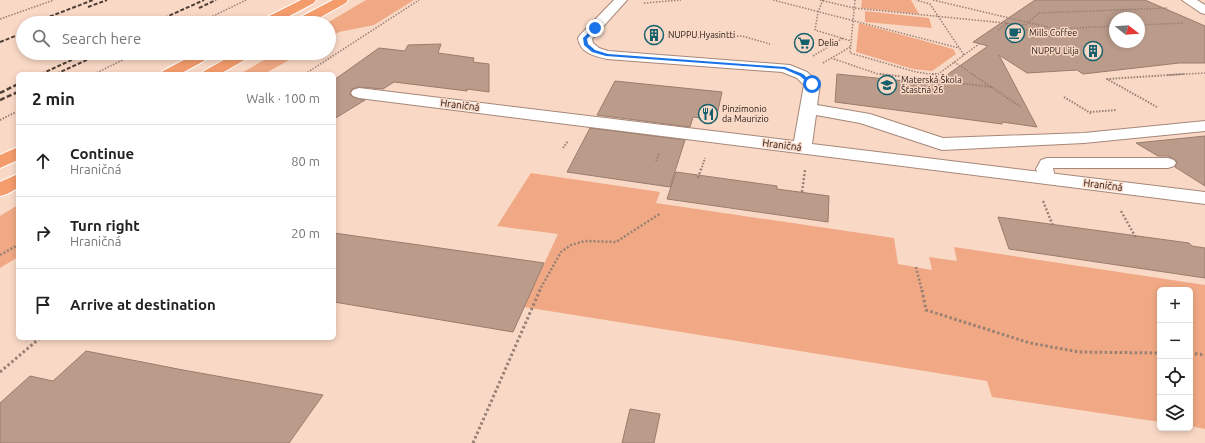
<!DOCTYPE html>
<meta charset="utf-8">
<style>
:root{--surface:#fff;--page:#f6f6f6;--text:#222;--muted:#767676;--line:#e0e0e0}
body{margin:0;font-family:Ubuntu,sans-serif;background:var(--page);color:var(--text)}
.controls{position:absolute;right:12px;bottom:12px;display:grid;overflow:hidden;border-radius:6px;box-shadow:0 2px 6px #0003}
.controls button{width:36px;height:36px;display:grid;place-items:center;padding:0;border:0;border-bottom:1px solid var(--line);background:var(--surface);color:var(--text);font:20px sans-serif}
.compass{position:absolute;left:1109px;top:12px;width:36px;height:36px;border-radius:50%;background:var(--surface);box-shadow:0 2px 6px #0003;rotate:107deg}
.stop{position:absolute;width:12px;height:12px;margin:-9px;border:3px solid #1a73e8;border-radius:50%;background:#fff}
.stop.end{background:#1a73e8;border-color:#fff;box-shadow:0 1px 4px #0008}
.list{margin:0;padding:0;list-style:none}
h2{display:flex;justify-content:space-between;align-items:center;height:52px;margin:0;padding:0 16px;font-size:17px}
h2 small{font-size:13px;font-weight:400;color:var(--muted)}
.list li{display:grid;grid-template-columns:26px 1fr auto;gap:12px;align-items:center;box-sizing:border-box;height:72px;padding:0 16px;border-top:1px solid var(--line)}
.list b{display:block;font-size:15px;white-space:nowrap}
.list p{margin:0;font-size:13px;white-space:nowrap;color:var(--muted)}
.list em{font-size:13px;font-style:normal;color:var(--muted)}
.icon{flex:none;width:22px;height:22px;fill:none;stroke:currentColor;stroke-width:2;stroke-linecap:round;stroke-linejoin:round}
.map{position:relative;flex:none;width:1205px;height:443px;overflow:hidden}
.search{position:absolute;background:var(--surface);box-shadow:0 2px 6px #0003;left:16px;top:16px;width:320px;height:44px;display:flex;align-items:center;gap:10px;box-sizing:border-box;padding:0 14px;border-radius:22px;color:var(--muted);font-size:15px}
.panel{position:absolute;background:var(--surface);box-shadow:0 2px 6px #0003;left:16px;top:72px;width:320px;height:268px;border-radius:6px}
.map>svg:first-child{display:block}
.green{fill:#f0a984}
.building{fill:#bb9c8b;stroke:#9a7c6c;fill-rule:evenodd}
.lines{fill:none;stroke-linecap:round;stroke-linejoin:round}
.lane-casing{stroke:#a68777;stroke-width:2}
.street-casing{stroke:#a68777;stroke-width:2}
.highway-casing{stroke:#fff;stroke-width:2}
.path-far3{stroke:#988074;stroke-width:1.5;stroke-dasharray:1.5 1.5;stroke-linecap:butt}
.path-far2{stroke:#988074;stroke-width:2;stroke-dasharray:1.5 1.5;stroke-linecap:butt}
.path-far1{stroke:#988074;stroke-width:2.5;stroke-dasharray:2 2;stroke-linecap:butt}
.path{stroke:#988074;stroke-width:3;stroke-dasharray:2.5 2.5;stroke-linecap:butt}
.lane{fill:#fff;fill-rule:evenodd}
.street{fill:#fff;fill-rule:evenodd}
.highway{fill:#f49c6c;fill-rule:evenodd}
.rail-far1{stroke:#4e3e36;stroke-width:2;stroke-dasharray:4 2;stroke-linecap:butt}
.rail{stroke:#4e3e36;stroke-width:2.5;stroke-dasharray:5 2.5;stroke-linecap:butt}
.route{fill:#1a73e8}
.labels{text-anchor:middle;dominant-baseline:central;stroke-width:3;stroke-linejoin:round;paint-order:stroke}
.far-poi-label{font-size:9px;fill:#241812;stroke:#f9d8c6;text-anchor:start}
.street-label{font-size:10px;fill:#241812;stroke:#f9d8c6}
</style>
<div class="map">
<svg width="1205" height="443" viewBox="0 0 1205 443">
<rect width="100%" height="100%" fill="#f9d8c6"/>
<path class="green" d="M366,0H414L374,25L339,32L329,38V23H327Z
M862,0H911L919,14L861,8Z
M865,11L929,18L932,28L865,22Z
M859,23L953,49L956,54L932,71L913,69L856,52Z
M276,53H302L264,74H240Z
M531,173L660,192L656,203L894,238L898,264L932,270L929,257L957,261L954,247L1205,285V429L1190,426V290H1160V422L992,397L987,381L524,307L558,234L497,226Z
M18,205V257L0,268V216Z"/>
<path class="building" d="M1035,0H1145L1205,26V63H1179L1083,74L1077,70L1027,73L999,55L1037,127L1002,122V124L835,102L837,74L934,84L988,46L973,42ZM1115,18H1139V42H1115Z
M441,44L438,53L474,58L473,62L489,64V92L467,89V91L394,82L383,89L359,87L352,89L350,94L353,97L365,100L334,119V80L379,48L405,51L408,45Z
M615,81L722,92L716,120L693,117L690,127L597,115Z
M590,128L685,140L670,187L567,172Z
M1205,136V186L1175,167L1177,162L1174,159L1168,156H1158L1136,143Z
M676,172L777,186V189L829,196L828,222L667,199Z
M998,217L1189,243L1192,246L1205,248V278L1009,249Z
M334,233L426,246L544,263L513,332L334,302Z
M86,351L183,370L323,395L289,443H0V403L30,376L53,381Z
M630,409L660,414L654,443H622Z"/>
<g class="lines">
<defs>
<path id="lane" d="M1047,158H1168L1174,160L1176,163L1174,166L1168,168H1053L1055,178L1053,181L1047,183L1041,181L1036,169L1041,160Z"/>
<path id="street" d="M614,0H627L592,39L593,43L599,48L608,51L790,65L807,72L820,84L817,105L870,114L943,138L1084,133L1205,121V131L1084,143L942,150L860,123L816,115L812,144L1205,192V204L359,98L353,96L351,93L353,90L359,88L794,141L804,85L797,78L782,72L607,59C594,56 580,53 578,38L580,35Z
M1182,0H1197L1205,5V14L1201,13Z"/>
<path id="highway" d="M301,0H316L314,3L276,23H259L261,20Z
M333,0H348L346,3L310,23H293L295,20Z
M197,53H215L213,56L180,74H160L163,71Z
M236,53H254L252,56L220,74H201L204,71Z
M18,147V160L0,168V155Z
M18,174V188L7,194L0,196V182Z"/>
</defs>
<use href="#lane" class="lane-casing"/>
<use href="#street" class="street-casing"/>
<use href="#highway" class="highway-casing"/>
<path class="path-far3" d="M773,0L959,48
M820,0L854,8L1025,25L1039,13L1168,8
M823,0L818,12L815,30L851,41
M855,0L850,53L916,72L937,75L964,55L930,4L916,0
M933,0L1056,29L1115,26
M644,3L681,0
M0,19L54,0
M199,23L246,0
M1007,23L1005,25L1053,37L1056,29
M1139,25L1184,23
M998,30L1005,25
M692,38L742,36L770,44
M964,55L979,44
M813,56L843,38
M831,58L878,74L889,75
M954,62L974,75
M823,63L850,47
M94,74L137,53
M305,74L419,0
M1168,75L1205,73"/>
<path class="path-far2" d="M880,74L992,87
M932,74H938
M972,74L1021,107
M1064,97L1092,114
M1157,107L1107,79L1185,74
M1090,112L1117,110
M0,120L18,111
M563,148L568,141
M656,161L659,154
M701,170L705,158"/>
<path class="path-far1" d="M698,178L701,169
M802,192L805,170
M1043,201L1053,226
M1121,211L1136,238
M0,255L18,245
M916,267L922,291
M539,291L561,252L571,245L585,241L616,242L661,213"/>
<path class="path" d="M922,290L926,310L1030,343L1079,352L1160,353
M1190,353L1205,355
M0,372L40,338
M473,443L540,290"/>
<use href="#lane" class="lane"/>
<use href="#street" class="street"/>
<use href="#highway" class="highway"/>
<path class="rail-far1" d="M88,7L107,0
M199,8L216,0
M33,23L93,0
M153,23L204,0
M0,42L23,33
M41,74L87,53
M56,74L102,53"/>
<path class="rail" d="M0,93L18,84
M0,100L18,92"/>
</g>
<path class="route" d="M595,26L597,28L587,39L588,44L595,50L608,54L785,67L803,74L814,84L810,85L800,76L784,69L606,56L592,52L584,45L583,38Z"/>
<defs>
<symbol id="cafe-ring" viewBox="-11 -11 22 22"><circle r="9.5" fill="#f9d8c6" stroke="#14606c" stroke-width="1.5"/><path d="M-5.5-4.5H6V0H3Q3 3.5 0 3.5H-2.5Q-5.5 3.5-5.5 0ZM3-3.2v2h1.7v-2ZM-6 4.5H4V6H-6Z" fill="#14606c"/></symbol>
<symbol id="building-ring" viewBox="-11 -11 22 22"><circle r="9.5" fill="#f9d8c6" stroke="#14606c" stroke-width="1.5"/><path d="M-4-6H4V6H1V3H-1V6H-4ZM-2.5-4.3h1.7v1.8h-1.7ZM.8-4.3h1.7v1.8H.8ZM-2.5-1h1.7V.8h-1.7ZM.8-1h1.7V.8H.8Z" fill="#14606c"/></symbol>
<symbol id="supermarket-ring" viewBox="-11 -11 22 22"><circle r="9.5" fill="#f9d8c6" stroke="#14606c" stroke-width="1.5"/><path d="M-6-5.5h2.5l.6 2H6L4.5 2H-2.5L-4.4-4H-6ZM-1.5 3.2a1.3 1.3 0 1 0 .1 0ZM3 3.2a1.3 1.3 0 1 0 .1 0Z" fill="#14606c"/></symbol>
<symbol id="school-ring" viewBox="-11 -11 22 22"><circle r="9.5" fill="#f9d8c6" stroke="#14606c" stroke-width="1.5"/><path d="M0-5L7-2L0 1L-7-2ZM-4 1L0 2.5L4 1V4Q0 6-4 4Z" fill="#14606c"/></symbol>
<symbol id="restaurant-ring" viewBox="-11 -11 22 22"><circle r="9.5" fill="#f9d8c6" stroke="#14606c" stroke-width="1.5"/><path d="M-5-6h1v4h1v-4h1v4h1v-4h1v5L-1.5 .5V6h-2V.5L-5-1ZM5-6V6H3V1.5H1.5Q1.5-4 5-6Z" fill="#14606c"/></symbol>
</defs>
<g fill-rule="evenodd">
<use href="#cafe-ring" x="1004" y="22" width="22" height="22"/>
<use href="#building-ring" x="643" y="24" width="22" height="22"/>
<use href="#supermarket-ring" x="793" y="32" width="22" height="22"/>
<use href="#building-ring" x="1082" y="40" width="22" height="22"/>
<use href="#school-ring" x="876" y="74" width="22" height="22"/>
<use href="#restaurant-ring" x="697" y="103" width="22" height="22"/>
</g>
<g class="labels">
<g class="far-poi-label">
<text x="1029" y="33">Mills Coffee</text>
<text x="668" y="35">NUPPU Hyasintti</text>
<text x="818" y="43">Delia</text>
<text x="1079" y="51" text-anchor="end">NUPPU Lilja</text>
<text x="901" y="80">Materská Škola<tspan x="901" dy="10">Šťastná 26</tspan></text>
<text x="722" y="109">Pinzimonio<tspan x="722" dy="10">da Maurizio</tspan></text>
</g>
<g class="street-label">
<text transform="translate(460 105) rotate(7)">Hraničná</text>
<text transform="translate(782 145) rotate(7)">Hraničná</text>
<text transform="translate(1103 185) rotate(7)">Hraničná</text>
</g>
</g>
</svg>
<div class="controls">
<button>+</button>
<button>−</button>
<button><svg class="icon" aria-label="locate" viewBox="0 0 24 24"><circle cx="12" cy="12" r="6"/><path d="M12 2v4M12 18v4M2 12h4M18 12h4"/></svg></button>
<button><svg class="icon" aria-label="layers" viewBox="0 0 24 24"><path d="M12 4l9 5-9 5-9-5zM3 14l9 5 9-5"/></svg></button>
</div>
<svg class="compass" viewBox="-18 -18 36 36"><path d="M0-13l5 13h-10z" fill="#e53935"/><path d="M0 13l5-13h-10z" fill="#767676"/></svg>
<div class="stop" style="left:812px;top:84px"></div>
<div class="stop end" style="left:595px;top:28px"></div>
<div class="search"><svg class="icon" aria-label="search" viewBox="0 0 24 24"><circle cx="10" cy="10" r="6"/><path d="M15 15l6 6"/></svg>Search here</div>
<section class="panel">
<h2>2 min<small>Walk · 100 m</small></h2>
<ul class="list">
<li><svg class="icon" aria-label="ahead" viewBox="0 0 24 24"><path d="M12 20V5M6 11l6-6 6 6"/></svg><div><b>Continue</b><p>Hraničná</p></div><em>80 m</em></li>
<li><svg class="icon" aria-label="right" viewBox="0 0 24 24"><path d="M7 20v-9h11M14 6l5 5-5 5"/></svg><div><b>Turn right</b><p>Hraničná</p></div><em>20 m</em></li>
<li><svg class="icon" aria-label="arrive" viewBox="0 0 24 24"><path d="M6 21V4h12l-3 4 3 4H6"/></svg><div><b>Arrive at destination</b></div></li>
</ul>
</section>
</div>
